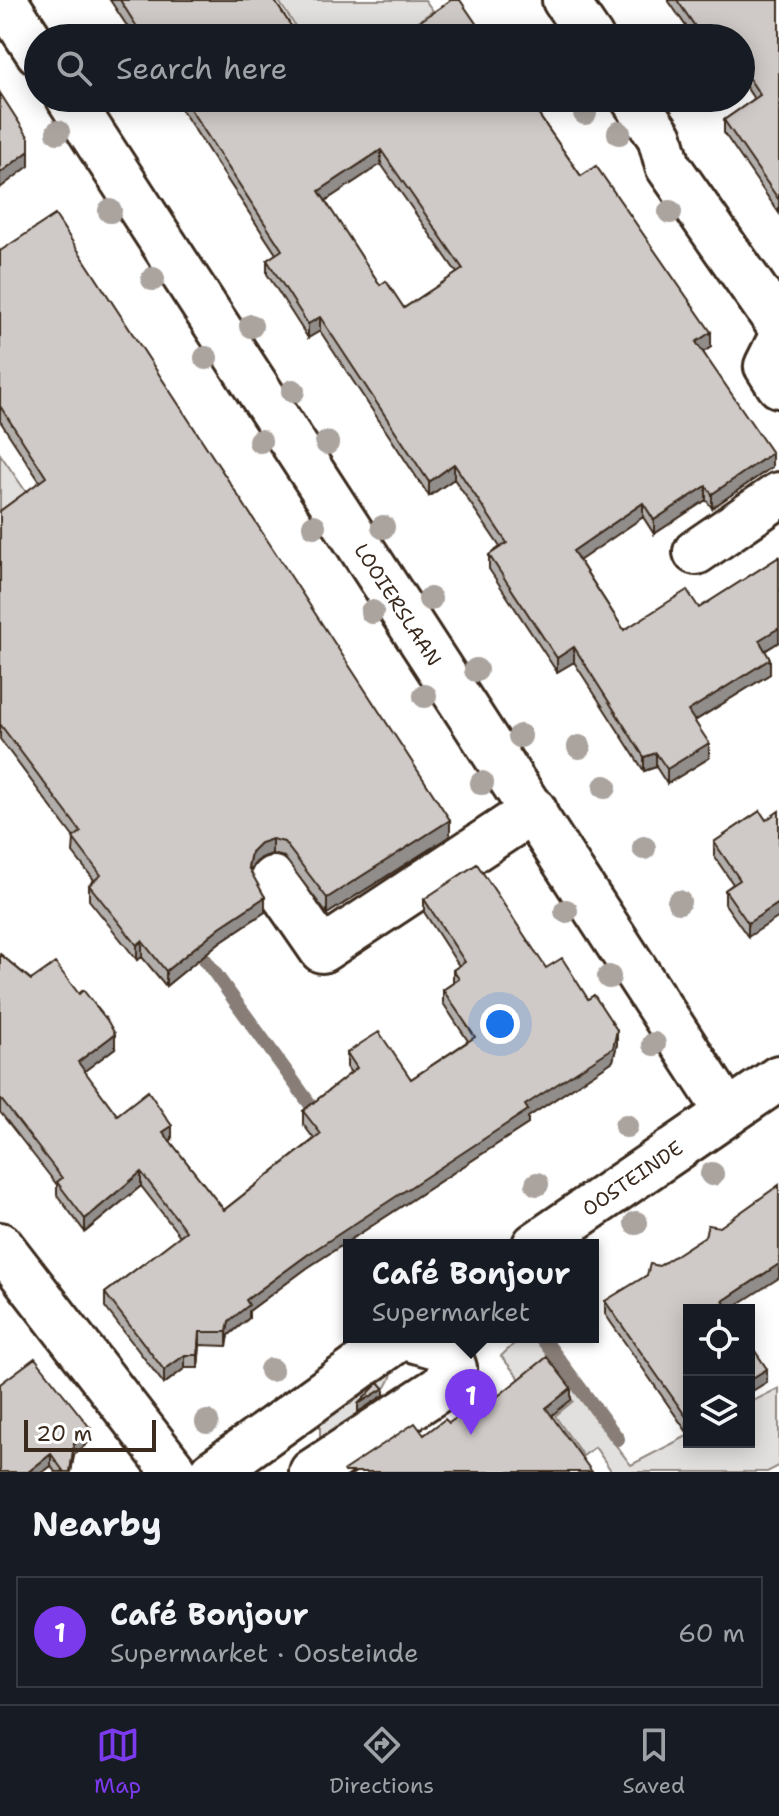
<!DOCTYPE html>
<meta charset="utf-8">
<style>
:root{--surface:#171b24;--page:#20242c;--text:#f1f3f6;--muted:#9ea1a6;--line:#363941;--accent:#7c3aed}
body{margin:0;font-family:"Shantell Sans",sans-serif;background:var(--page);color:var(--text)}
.controls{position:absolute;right:24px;bottom:24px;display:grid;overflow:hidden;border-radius:0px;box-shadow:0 4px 20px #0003}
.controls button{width:72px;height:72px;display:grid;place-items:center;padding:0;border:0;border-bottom:2px solid var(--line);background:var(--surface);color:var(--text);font:40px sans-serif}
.scale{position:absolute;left:24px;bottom:20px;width:132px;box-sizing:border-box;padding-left:8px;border:4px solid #3b2a1e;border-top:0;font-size:22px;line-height:28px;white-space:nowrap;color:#3b2a1e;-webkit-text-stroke:6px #fff;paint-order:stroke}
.you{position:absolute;left:500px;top:1024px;width:28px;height:28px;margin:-20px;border:6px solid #fff;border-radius:50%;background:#1a73e8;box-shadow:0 0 0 12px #1a73e833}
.badge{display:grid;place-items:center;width:52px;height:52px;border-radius:50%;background:var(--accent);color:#fff;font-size:26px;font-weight:700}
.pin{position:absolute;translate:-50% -66px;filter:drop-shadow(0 2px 4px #0008)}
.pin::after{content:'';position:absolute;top:42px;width:28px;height:24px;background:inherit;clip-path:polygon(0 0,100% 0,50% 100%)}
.popup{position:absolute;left:343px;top:1239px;width:256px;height:104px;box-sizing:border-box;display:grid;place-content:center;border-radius:0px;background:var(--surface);filter:drop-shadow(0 2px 6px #0005);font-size:26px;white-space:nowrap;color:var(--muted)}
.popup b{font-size:30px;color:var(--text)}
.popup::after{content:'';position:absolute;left:50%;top:100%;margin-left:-16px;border:16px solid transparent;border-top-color:var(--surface)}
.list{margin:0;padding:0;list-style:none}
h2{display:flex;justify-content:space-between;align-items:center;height:104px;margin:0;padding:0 32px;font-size:34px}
h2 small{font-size:26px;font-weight:400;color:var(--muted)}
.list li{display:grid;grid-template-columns:52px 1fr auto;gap:24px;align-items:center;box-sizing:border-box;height:112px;margin:0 16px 16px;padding:0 16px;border:2px solid var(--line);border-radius:0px}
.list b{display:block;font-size:30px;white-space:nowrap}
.list p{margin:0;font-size:26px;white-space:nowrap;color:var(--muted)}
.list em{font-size:26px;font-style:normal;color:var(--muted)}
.icon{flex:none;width:44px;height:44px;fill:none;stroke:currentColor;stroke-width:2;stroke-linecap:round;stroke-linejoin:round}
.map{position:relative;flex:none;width:779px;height:1472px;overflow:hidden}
.search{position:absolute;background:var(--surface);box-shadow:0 4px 20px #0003;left:24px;right:24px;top:24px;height:88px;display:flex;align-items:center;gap:20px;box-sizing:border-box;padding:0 28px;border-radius:44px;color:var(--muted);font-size:30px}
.sheet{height:232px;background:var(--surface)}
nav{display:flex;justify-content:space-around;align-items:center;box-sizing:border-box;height:112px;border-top:2px solid var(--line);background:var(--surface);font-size:22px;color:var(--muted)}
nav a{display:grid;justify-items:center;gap:4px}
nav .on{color:var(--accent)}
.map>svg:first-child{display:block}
.green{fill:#e2e0de;stroke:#8e857e;stroke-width:2}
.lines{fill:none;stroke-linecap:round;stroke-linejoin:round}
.stream{stroke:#887e77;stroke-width:14}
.minor-casing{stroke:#3b2a1e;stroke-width:50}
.minor{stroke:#fff;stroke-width:44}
.tree{fill:#aaa39e}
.wall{fill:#b2aeab;stroke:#3b2a1e;stroke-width:2;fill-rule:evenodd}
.shaded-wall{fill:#918d8b;stroke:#3b2a1e;stroke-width:2}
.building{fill:#cfcac7;stroke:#3b2a1e;stroke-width:2;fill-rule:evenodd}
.labels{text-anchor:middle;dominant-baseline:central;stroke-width:6;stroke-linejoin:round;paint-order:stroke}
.street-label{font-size:20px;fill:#3b2a1e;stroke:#fff}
</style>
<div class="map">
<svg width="779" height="1472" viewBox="0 0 779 1472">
<rect width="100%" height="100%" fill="#fff"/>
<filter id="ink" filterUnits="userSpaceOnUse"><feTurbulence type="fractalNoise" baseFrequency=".0125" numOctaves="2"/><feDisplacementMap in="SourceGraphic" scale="16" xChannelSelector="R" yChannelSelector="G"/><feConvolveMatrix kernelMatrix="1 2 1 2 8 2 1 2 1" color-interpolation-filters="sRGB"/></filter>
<g filter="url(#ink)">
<path class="green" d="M278,0H425L433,11L393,38H303Z
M0,454L33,502L0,526Z
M515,1337H533L631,1465L689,1435V1442H749V1403L779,1388V1466L767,1472H612L595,1447L583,1456L555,1416L573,1401L548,1366L523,1383L501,1356L517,1341Z
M393,1366C392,1400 345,1421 320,1438V1419Z"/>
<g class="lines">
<path class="stream" d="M193,943L315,1111
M542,1337L618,1439"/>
<defs>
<g id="minor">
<path d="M4,0L38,52"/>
<path d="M565,0L591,38"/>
<path id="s1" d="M69,98L728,1113"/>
<path d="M633,98L660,137L668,166L779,325"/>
<path d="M779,342L767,366L779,385"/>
<path d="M696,552L779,495"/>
<path d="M273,879L322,950L534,810"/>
<path d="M0,1245L175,1472"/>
<path id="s2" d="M535,1245L779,1078"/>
<path d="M213,1472L401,1337"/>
<path d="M312,1472L442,1387L454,1368L447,1349L405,1337"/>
</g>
</defs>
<use href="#minor" class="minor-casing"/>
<use href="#minor" class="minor"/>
</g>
<g class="tree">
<circle cx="585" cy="113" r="12"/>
<circle cx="58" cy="132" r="12"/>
<circle cx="619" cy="133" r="12"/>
<circle cx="110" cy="211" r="12"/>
<circle cx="670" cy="212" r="12"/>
<circle cx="153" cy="279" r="12"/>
<circle cx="251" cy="326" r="12"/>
<circle cx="206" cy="358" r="12"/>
<circle cx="293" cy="391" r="12"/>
<circle cx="260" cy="441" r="12"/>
<circle cx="327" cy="443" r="12"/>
<circle cx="314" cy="526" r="12"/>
<circle cx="383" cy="527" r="12"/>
<circle cx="430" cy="599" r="12"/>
<circle cx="372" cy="612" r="12"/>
<circle cx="476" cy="670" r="12"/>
<circle cx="425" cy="696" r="12"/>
<circle cx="520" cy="736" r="12"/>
<circle cx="579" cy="747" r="12"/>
<circle cx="482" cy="783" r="12"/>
<circle cx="605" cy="787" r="12"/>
<circle cx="644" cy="848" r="12"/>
<circle cx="679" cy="902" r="12"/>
<circle cx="566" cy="911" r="12"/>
<circle cx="609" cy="977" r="12"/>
<circle cx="654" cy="1044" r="12"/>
<circle cx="626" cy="1126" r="12"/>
<circle cx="712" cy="1174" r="12"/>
<circle cx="537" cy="1184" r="12"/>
<circle cx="636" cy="1223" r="12"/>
<circle cx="271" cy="1370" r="12"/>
<circle cx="207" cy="1422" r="12"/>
</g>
<path class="wall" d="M110,0H274L299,38H135Z
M668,0H779V213L724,133V120L754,99L741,79V38H694Z
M174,98H527L581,176L711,347L703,352L772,467L712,508L706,500L654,534L643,517L579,560L624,630L699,608L779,557V642L765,651L770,674L695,721L709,758L667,784L656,767L644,771L574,662L557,672L489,569V555L500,547L454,479L429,496L320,331L308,338L267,274V260L276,254ZM381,164L457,273L404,308L380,285L325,201Z
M0,251L450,836L327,914L284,857L272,854L260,858L251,868L250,870L265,912L220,942L166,986L142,957L137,960L89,900V885L94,880L73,853L74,838L0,739V511L40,482L0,421Z
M760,811L748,937L725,904V890L733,884L714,856V842Z
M424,899L546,968L617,1044L613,1061L528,1117V1124L307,1268L249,1311V1318L229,1335L227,1346L200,1345L198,1368H185L164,1384L105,1307V1293L180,1236L141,1186L85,1232L57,1195V1185L0,1112V954L115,1048L84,1071L117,1115L172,1139L170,1141L224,1210L314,1139L303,1124V1111L351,1073L347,1067V1053L411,1079L468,1041L443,1003V990L453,983V970L459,966L424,912Z
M605,1301L729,1310L687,1432L605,1314Z
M91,1440L74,1455L71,1472H55L51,1466L43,1472H0Z"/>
<path class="shaded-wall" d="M714,26V38H701V35Z
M381,150V164L319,205V191Z
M29,151V166L0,188V173Z
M320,317V331L308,338V324Z
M711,332V347L696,357V342Z
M772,453V467L712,508V494Z
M454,464V479L429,496V482Z
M706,486V500L654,534V520Z
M643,503V517L573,565V551Z
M779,628V642L759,654V640Z
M574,647V662L557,672V658Z
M770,659V674L688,725V711Z
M709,743V758L667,784V769Z
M656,753V767L644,771V757Z
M450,820V836L327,914V898Z
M272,839V854L260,858L251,868L248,882V867L251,852L260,843Z
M265,897V912L220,942L166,986V971L220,927Z
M779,903V917L748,937V923Z
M142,941V957L137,960V945Z
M617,1030V1044L613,1061L528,1117V1124L307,1268L249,1311V1318L229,1335L227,1346V1332L229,1321L246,1300L307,1255L525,1105Z
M115,1034V1048L78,1076V1062Z
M172,1126V1139L163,1146V1132Z
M141,1172V1186L85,1232V1219Z
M779,1264V1278L729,1310L723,1301Z
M200,1332V1345L198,1368V1355Z
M185,1355V1368L164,1384V1370Z
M767,1369V1382L749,1393V1380Z
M384,1388V1395L358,1412V1404Z
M571,1388V1400L546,1420V1408Z
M689,1417V1431L687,1432V1418Z
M91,1429V1440L74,1455L71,1472H70L74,1443Z
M51,1454V1466L43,1472H28Z"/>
<path class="building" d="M120,0H274L299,38H144Z
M451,0H460L486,38H406L403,33Z
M677,0H779V200L724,120L760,95L741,66V38H722L714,26L701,35Z
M0,93L29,138V151L0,173Z
M183,98H527L581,176L596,166L711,332L696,342L772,453L712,494L706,486L654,520L643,503L573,551L624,630L687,590L699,608L779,557V628L759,640L770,659L688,711L709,743L667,769L656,753L644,757L574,647L557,658L489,555L507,543L454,464L429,482L320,317L308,324L267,260L282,250ZM381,150L463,269L404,308L386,281L380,285L319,191Z
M55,215L450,820L327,898L284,842L272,839L260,843L251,852L248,867L265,897L220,927L166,971L142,941L137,945L89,885L101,875L73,838L81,832L0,724V511L46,477L0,406V251Z
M760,811L766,820L779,811V903L748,923L725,890L740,880L714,842Z
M477,864L546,968L562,958L588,999L594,995L617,1030L613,1048L525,1105L528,1110L307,1255L246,1300L249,1305L229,1321L227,1332H200L198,1355H185L164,1370L105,1293L186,1231L141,1172L85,1219L57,1182L62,1178L0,1098V954L31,980L55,963L79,994L83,990L107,1020L115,1034L78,1062L117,1115L148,1091L172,1126L163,1132L224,1210L321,1134L303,1111L357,1068L347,1053L363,1042L379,1032L411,1079L475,1037L443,990L459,979L453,970L465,962L424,899Z
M779,1185V1264L723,1301L729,1310H689V1417L687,1418L605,1301L647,1275L650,1264L659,1266L705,1236L708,1225L720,1227Z
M749,1342L767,1369L749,1380Z
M547,1357L571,1388L546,1408L592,1472H345L344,1470L415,1423L424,1435L445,1419L449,1423L479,1402L483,1408Z
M35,1358L91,1429L74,1443L70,1472H64L51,1454L28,1472H0V1384Z
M379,1382L384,1388L358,1404Z"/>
</g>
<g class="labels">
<g class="street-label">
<text stroke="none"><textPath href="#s1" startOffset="604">LOOIERSLAAN</textPath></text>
<text stroke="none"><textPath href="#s2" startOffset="118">OOSTEINDE</textPath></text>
</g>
</g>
</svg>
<div class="controls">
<button><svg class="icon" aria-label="locate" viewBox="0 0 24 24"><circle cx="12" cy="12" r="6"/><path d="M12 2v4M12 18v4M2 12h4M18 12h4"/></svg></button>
<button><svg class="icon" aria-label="layers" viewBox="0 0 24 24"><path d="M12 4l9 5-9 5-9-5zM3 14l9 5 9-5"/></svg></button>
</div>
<div class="scale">20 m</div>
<div class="you"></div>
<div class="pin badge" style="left:471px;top:1435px">1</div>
<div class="popup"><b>Café Bonjour</b>Supermarket</div>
<div class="search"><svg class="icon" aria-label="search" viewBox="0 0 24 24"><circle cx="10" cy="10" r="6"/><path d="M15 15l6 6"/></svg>Search here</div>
</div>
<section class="sheet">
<h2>Nearby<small></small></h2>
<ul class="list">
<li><span class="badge">1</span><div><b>Café Bonjour</b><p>Supermarket · Oosteinde</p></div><em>60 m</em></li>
</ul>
</section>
<nav>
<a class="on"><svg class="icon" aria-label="map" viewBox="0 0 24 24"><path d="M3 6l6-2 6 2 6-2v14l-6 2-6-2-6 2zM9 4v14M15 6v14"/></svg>Map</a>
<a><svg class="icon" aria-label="directions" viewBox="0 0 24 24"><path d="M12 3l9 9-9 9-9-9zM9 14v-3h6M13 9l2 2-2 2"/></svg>Directions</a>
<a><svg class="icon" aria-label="saved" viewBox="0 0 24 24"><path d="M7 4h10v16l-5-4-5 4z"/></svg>Saved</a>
</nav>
